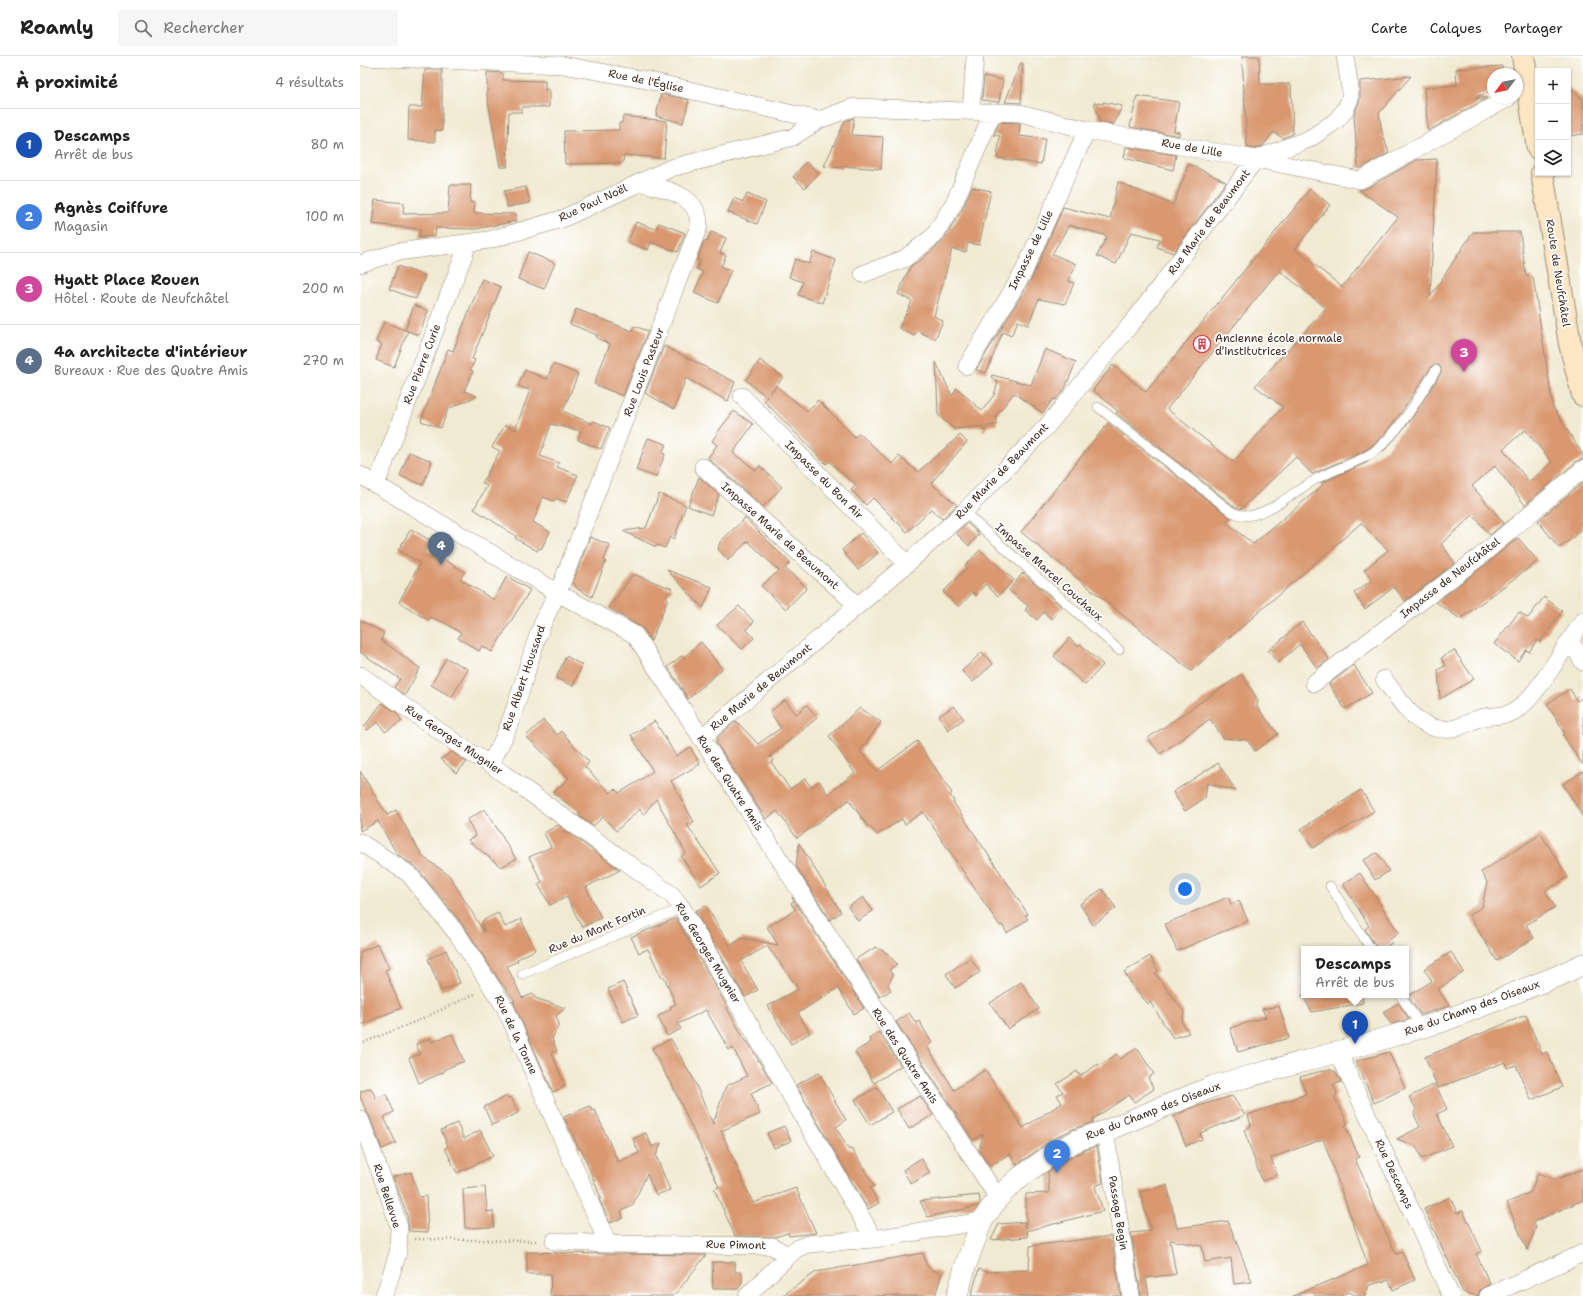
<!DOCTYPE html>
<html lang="fr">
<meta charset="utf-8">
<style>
:root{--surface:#fff;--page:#f6f6f6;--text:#222;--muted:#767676;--line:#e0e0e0;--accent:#2563eb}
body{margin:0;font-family:"Shantell Sans",sans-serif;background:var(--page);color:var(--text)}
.controls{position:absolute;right:12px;top:12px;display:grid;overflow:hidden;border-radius:0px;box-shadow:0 1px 3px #0004}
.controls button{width:36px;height:36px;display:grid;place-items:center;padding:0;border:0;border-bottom:1px solid var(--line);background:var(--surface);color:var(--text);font:20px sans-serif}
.compass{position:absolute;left:1127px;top:12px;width:36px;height:36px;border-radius:50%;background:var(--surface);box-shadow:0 1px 3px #0004;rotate:238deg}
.you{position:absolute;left:825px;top:833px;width:14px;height:14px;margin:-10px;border:3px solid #fff;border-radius:50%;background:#1a73e8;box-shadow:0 0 0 6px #1a73e833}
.badge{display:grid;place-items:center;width:26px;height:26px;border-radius:50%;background:var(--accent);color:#fff;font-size:13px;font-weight:700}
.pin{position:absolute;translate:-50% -33px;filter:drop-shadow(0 1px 2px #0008)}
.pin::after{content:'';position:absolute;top:21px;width:14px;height:12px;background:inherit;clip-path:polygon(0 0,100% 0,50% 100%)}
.popup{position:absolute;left:941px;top:890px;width:108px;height:52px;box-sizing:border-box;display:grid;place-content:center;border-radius:0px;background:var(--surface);filter:drop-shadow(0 1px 3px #0005);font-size:13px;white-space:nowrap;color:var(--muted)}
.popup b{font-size:15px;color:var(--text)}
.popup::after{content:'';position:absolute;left:50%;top:100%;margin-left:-8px;border:8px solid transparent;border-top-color:var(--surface)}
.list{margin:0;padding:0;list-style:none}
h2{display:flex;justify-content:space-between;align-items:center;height:52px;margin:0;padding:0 16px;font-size:17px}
h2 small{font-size:13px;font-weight:400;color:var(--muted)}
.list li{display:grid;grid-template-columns:26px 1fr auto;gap:12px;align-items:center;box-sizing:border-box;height:72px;padding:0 16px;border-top:1px solid var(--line)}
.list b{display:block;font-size:15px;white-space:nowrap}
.list p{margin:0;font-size:13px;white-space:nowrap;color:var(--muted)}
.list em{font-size:13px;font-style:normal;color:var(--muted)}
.icon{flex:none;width:22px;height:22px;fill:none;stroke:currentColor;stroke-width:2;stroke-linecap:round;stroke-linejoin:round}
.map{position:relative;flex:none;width:1223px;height:1240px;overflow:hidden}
header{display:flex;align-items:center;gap:24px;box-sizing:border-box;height:56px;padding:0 20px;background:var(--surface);border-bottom:1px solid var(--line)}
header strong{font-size:19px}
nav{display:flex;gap:22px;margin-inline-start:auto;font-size:14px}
.search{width:280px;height:36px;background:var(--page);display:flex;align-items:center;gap:10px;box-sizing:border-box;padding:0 14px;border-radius:0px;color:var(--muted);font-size:15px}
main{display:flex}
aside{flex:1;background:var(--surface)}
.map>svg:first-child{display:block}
.building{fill:#d99870;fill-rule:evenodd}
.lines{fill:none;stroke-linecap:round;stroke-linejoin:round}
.service-casing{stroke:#968a78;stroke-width:10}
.minor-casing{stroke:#968a78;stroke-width:18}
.tertiary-casing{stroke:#968a78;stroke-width:22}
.secondary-casing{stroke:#968a78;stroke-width:24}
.path{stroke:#968a78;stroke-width:2.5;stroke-dasharray:1 3;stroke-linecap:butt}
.service{stroke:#fff;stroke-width:9}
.minor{stroke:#fff;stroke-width:17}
.tertiary{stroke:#fff;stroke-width:21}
.secondary{stroke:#fce6c4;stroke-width:22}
.labels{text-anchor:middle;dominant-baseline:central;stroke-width:3.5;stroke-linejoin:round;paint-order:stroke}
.street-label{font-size:11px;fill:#3b2a1e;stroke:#fff}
.poi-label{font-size:11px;fill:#3b2a1e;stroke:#fff;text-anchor:start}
</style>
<header>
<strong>Roamly</strong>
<div class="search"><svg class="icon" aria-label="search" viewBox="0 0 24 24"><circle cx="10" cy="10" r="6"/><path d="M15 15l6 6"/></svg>Rechercher</div>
<nav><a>Carte</a><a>Calques</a><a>Partager</a></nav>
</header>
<main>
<aside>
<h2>À proximité<small>4 résultats</small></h2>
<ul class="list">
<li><span class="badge" style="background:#1a4fb4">1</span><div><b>Descamps</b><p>Arrêt de bus</p></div><em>80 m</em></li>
<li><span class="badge" style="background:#3f7fe0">2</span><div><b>Agnès Coiffure</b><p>Magasin</p></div><em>100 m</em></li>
<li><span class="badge" style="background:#d1479c">3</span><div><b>Hyatt Place Rouen</b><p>Hôtel · Route de Neufchâtel</p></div><em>200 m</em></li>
<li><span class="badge" style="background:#5c6f8a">4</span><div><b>4a architecte d'intérieur</b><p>Bureaux · Rue des Quatre Amis</p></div><em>270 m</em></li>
</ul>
</aside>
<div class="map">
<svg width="1223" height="1240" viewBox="0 0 1223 1240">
<rect width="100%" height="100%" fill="#fff"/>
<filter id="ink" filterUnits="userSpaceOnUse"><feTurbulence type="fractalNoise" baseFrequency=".025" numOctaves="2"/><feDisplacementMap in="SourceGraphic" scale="8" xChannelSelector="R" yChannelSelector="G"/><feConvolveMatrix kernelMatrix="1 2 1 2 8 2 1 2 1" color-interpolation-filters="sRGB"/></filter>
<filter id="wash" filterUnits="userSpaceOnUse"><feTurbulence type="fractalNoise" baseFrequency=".012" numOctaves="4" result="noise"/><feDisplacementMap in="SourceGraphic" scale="16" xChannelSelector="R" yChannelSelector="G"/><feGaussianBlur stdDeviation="0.9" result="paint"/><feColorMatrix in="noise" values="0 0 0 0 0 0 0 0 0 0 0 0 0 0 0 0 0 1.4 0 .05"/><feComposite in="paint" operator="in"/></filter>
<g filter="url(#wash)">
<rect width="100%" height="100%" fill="#f1ead2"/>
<g id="blocks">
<path class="building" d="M882,0H899L900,28H931L933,78L923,82L913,76L903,90L894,93L887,91Z
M661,7L663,8L661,47L645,46Z
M1142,10L1143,18H1133V34L1114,42H1127L1068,75L1064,32L1097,29L1096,13Z
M65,14H82V75L75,74V86L48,84L49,51H62Z
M127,16L143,17V24L185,25V34H189V51H162V56H149L147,111H140L127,39Z
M624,20L643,24L639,46L622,44Z
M1051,20L1019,57L1022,76L1029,97L1001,112H998L994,59L1000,43V25Z
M1208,31L1223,43V78L1208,80Z
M301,38L329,44L323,67L296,60Z
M777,40L819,46L814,75L819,76V80L770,71Z
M734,46L743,48V46L762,50L754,68L740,66Z
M263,60L307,65L304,102L264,99L263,107L205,108L204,75L259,74V67H262Z
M494,62L492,79L523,81L521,113L483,110L482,112L464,110L485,65Z
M639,66L660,67L659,80L685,83L681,108L637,102L640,80L634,79Z
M766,91L816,99L813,114L764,102Z
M1077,103L1070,241L1113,176H1160L1166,220L1173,221L1193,351L1223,399V403L1217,405L1165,449L1135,410L1112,430L1144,467L1130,479L1113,459L1081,488L1095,507L1045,545L1034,531L1005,553L994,537L1012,524L1004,514L1028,494L1001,467L831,615L661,476L748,367L871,462L866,466L893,488L963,429L961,427L1006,407L1027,392L1050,365L1081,317V312L1079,309H1074L1071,311L1040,358L1026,376L1013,389L1000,397L952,418L936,401L881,453L875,451L756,357L758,355L733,334L753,309L786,336L950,133L970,149L935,193L982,231L1038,161L999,134L1005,133L1057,104ZM919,214L966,252L895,330L923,351L873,406L807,353ZM1165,374L1192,406L1169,426L1143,393Z
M446,106L459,117L445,132L433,121Z
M829,108L866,126L813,197L797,191L800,183L771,176L756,208L737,200L747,180L709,169L692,198L716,208L709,225L714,227L705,248L679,243L668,269L658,265L651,280L643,276L626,317L616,314L672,222L703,151L750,163L758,126L813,149Z
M90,129H111L110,146L115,147L114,157L156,158V165L116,173L76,172L75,180L59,182L60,173L12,168L15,144L44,147L43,158L88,157Z
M166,131L170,147L147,151L144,135Z
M612,131L631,135L619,189L608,187L606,196L592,193L574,260L583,265L575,283L557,275L554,280L539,272L552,245L538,238L550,211L562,203L583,185L603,152Z
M387,138L406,146L397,168L368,156L374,142L383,146Z
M276,166L296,173L299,167L325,177L318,196L291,186L288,194L268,186Z
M351,176L366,182L360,197L366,199L361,211L371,214L358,247L334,237L343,216L337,213L340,205L337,204L344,185L347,186Z
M168,196L195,207L184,233L158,223Z
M453,196L476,204L462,247L438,239L443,226L429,221L435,203L449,208Z
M38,210L65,220L56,243L29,233Z
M122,223L141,231L112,303L115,304L110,314L113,315L104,335L117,340L88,353L81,372L61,365L88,293L93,295Z
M54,249L68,255L59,279L45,274Z
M216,253L272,275L274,270L288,275L263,340L234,328L250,288L236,282L237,279L210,268Z
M24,266L48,275L34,311L16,304L22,288L16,286Z
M304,290L375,326L368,345L326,322L314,353L285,337Z
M685,293L716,306L705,332L695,344L693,343L683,357L654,337L636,360L637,369L628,370L624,375L622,374L624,370L594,373L578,359L576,306L592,340L597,332L622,355L634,339L638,326L631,321L632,319L671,329Z
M400,304L423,321L409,338L416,330L447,355L458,344L495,381L499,377L532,408L539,400L558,416L600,379L607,386L571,427L597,449L582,463L571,453L547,476L513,442L506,449L491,434L496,429L469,405L466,408L404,345L407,341L386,324Z
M193,308L218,318L203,355L232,368L234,365L250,372L241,393L218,384L221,375L191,368L180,400L199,407L197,411L218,419L206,446L196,442L194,445L183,441L173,466L190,476L181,493L179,492L177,495L155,482L156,480L114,453L127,430L122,427L140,395L132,391L145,369L155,374L170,334L158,330L165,314L187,323Z
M374,355L393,368L373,397L396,414L400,410L422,431L403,451L348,402L357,389L352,385L357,378H356Z
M288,382L306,388L302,397L305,398L296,421L276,414Z
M49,396L72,405L63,429L40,420Z
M339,421L359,439L351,459L328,450Z
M1223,426V472L1215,478L1216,479L1199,492L1178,465Z
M299,438L326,449L314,483L310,481L305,492L297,489L296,491L263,475L286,472Z
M385,462L430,507L425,512L447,532L426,553L401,530L419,515L388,485L368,504L358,493L360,486Z
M607,467L619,478L609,490L596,477Z
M51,473L73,486L68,494L105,516L100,523L134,544L147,520L170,534L132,596L122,590L119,595L98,582L101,577L85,567L70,561L68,564L39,546L60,507L38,494Z
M501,477L518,497L498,514L482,494Z
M230,481L250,489L244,504L246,505L232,541L218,533L213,526Z
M1158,482L1178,505L1100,563L1076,546L1124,510Z
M620,494L654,524L638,540L625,528L616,540L613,536L599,551L583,536L607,512L605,510Z
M307,514L352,531L343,552Z
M663,517L702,551L692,563L684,556L677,564L665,554L668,550L649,534Z
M273,518L313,533L306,540L308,543L291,585L284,573L249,552Z
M1184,541L1202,555L1180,586L1177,584L1169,596L1166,594L1158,605L1134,588L1159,556L1168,562Z
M379,550L394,566L386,573L394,582L382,593L357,569Z
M0,564L24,577L21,584L60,612L45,639L34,631L40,623L0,596Z
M942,566L969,603L957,612L940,588L918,607L908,595Z
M709,582L718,590L720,588L743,609L725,629L694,600Z
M341,586L362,613L328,643L308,611L321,600L323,602Z
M1094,594L1114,623L1080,643L1078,614L1086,609L1081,602Z
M622,596L633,608L613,626L602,615Z
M206,600L222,609L213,630L196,622Z
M86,602L108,613L92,641L71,629Z
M994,609L1012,637L985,653L969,628Z
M882,618L898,645L897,651L918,678L895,695L887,684L863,682L850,663L800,698L788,682Z
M1210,633L1217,645L1223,641V709L1203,679L1205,677L1187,648Z
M425,644L436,658L447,649L457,662L410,700L414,704L411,706L430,733L445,723L451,731L459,725L468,738L495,717L469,680L500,652L521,666L500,695L517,715L557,685L592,737L590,739L594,745L593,746L668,858L665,859L668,863L647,877L642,869L640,870L563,756L545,768L542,763L517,779L510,771L509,772L489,744L437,782L417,755L406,763L357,688V682L376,665L398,688L421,672L410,656Z
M22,647L36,656L42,665L25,676L18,666L7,674L4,671Z
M594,650L604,663L588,674L579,660Z
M183,664L197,679L201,675L229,706L225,711L250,737L255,733L259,737L279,725L293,715L271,679L295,665L316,700L330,691L340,708L311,725L334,766L327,769L360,817L341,830L321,800L326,797L296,743L283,759L280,753L256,775L243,761L233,770L218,759L221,757L193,737L209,722L166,680Z
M92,696L107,706L96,717L81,703Z
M858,707L876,735L847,727L845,742L825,755L813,736Z
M0,715L27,759L36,754L63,801L89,819L124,876L122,865L138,857L145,871L161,863L175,894L157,903L158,905L147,910L162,942L173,938L175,942L205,952L196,960L199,968L192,983L197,995L192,997L205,1030L193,1036L153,946L155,945L139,924L106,873L57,812L37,798L18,765L0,775Z
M1223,715V761L1203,728Z
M1001,734L1014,755L953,792L941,773Z
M125,753L156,803L141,811L108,784L116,780L107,764Z
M198,769L260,814L226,831L241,862L222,871L207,841L190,849L178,828L182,826L169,801L191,791L184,777Z
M1181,778L1208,821L1185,835L1195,851L1166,869L1174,882L1137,905L1109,859L1122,851L1127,826L1121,816Z
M439,787L481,856L470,864L436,810Z
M1017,797L1029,815L1015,824L1003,804Z
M1000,817L1039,877L1030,883L1032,887L1022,893H1017L1005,873L1009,870L983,828Z
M742,833L756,852L733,869L720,848Z
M432,841L504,952L494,958L478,932L438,957L450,977L431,988L408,950L438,933L428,918L407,890L381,905L398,934L385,941L335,855L346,850L370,890L382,882L418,889L407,871L435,854L431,847L434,845Z
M503,841L513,855L498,865L488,851Z
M868,841L871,848L879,845L888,865L817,895L805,868Z
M316,862L368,952H367L386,986L387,985L412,1027L391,1037L400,1058L361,1075L393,1147L436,1132L456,1177L429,1180L428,1177L415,1181L375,1180L354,1133L359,1131L309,1022L308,1023L292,992L311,983L330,1018H331L353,1068L366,1030L387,1020L373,992L369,994L346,954L318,968L321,973L307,980L298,960L311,953L310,951L316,948L304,921L302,922L288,893L279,897L271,881Z
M18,888L29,912L25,914L41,952L0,969V896Z
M516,891L527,897L537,908L529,914L533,919L528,929L531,934L520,941L496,903Z
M86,894L100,927L81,935L68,903Z
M1091,896L1104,916L1078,933L1089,950L1061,959L1048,940L1072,925L1064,913Z
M790,900L798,915L795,917L824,956L822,967L829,977L813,982L790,946L788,948L773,930L764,916Z
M610,902L620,916L595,932L586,918Z
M263,926L278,959L263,966L248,933Z
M661,926L679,953L648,973L630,947Z
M942,939H1002L1003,947L952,956Z
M1038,947L1049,963L1031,968L1023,956Z
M919,950L929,982L878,996L870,972L906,961L902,953Z
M549,957L556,967L559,965L572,987L567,990L594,1034L625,1014L663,1072L702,1047L697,1039L703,1036L697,1028L717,1015L720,1020L738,1008L739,1010L757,998L760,1003L777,992L794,1018L788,1022L794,1033L774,1046L769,1039L733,1063V1066L713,1073L691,1084L657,1109L650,1098L630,1110L619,1094L623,1078L613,1084L536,966Z
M1166,959L1182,998L1187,996L1202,1031L1171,1044L1156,1009L1147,1012L1145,1006L1078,1032L1065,1001Z
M519,976L541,1010L514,1027L495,996L511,986L509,983Z
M92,978L104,1005L83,1014L84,1016L59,1027L49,1002L60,998L56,988L70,982L72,986Z
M1029,996L1045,1032L1014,1047L996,1005Z
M969,1013L976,1016L981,1026L973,1029L977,1037L975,1042L988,1068L985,1069L989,1078L999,1101L995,1103L1010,1136L1009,1137L1014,1151L1036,1198L1042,1196L1055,1224L1033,1234L1029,1224L1009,1229L1005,1240H997L989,1236L980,1240H933L1008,1209L963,1083L911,1102L917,1119L902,1125L884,1074L891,1070L888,1059L946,1038L940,1021Z
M459,1017L486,1064L476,1071L488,1093L493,1094L514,1130L510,1132L519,1147L508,1153L436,1029Z
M1075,1028L1087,1053L1077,1058L1092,1090L1062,1103L1056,1090L1037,1083L1060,1071L1054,1058L1056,1052L1049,1041Z
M517,1031L532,1056L510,1069L495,1044Z
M11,1032L16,1042L26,1038L34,1056L24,1061L36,1087L22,1093L9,1059L6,1055L0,1040V1036Z
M147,1040L148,1042L151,1041L158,1057L132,1069L124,1051Z
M560,1040L573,1059L549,1073L537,1053Z
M872,1040L885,1059L840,1077L842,1083L826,1090L814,1060L832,1052Z
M230,1050L232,1055L235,1054L258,1106L279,1097L273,1083L286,1077L292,1091L301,1087L296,1100L310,1134L296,1139L287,1118L272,1150L261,1155L263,1162L250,1167L239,1143L241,1142L221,1092L219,1093L204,1061Z
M97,1067L104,1083L120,1074L133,1100L97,1117L85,1092L88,1090L81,1074Z
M424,1070L431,1085L414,1092L407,1077Z
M737,1090L743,1127L735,1130L743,1155L667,1175L668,1181L631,1184L639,1168L665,1166L666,1172V1138L689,1137L688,1116L703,1105L723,1095Z
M561,1102L570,1117L551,1128L543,1114Z
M1223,1113V1144L1173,1166L1176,1171L1167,1194L1147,1147L1171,1136L1178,1117L1194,1124Z
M51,1116L59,1141L66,1140L68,1176L49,1175L47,1159L33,1121Z
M807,1129L817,1172L868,1165L892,1226L874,1228L871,1202L845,1206L842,1190L810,1184L816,1218L786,1222L789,1240H781L771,1177L791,1175L780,1136Z
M125,1131L127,1156L133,1155L134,1171L105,1172L103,1133Z
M619,1139L620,1146L618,1150L568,1161L560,1145Z
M1090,1141L1097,1157L1103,1155L1122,1195L1116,1198L1130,1228L1120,1234L1118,1240L1103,1236L1064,1153Z
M751,1180L761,1240H611L619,1213L627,1216L669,1214L670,1190Z
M167,1196L248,1198L346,1199L314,1240H190L191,1218H167Z
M563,1197L566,1208L571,1214L582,1217L575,1240H534L531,1239L523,1240H422L456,1216Z
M352,1206H375V1216H382V1227L378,1233H353Z"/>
</g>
</g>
<g filter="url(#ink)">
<use href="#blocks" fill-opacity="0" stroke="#968a78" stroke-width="1"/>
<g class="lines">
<defs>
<path id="service" d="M738,351L872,456C879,459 885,461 893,459C919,452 940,430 964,419C985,409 1007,404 1023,388C1045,367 1060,339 1076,314
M604,456L759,594
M970,830L1011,893
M162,918L322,852
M1040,939L1062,972"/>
<path id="minor" d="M0,1L203,9L286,24L459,64L494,51L660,57L727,74L896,103L1000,124L1148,42
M611,56L615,0
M0,208L37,196L129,184L202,163L311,112L433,81L459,64
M503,218L544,203L574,180L594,147L633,56
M607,310L663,217L727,74
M382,340L547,508
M343,411L497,549
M0,419L198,537L275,579L638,1142
M16,429L108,188
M1223,565L1210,584L1223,606
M0,619L109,696L130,708L312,839L322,852L514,1183
M1024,623C1041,646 1058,677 1091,673C1100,672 1109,666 1117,663C1128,658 1142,662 1153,656C1172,647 1197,603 1210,584
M954,627L1118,502L1223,413
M341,682L547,508L604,456L687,370L776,262L896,103L949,83L976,65L985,54L990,43V32L985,0
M130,708C135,699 140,690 144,681C165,634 171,581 198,537L339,170C340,138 303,133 280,126
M0,786L49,818L98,879L146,953L248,1188
M978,996L1091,1240
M0,1063L28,1137L39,1171L38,1197L24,1240
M745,1075L771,1240
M194,1185L248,1188L412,1190L428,1200
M387,1240L428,1200L436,1193L448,1188L514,1183L622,1165
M1128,1240L1223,1197"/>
<path id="tertiary" d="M597,1240L606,1208L622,1165L638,1142L645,1135L660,1121L697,1095L718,1084L745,1075L854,1030L978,996L1081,966L1198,920L1223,908"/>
<path id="secondary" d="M1163,0L1178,92
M1182,117L1210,288L1223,339"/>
</defs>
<use href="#service" class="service-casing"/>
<use href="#minor" class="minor-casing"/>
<use href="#tertiary" class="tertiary-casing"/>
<use href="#secondary" class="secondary-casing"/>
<path class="path" d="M0,988L57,965L115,938
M55,1183L176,1185"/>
<use href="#service" class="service"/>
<use href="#minor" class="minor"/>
<use href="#tertiary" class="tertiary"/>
<use href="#secondary" class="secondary"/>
</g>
</g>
<defs>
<symbol id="building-ring" viewBox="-11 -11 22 22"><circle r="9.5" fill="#fff" stroke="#d1495b" stroke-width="1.5"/><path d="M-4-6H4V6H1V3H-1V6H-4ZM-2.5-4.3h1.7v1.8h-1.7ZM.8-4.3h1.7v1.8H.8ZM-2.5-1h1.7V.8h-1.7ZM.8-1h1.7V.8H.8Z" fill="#d1495b"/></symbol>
</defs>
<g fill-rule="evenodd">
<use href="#building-ring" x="832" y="278" width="20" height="20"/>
</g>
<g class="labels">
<g class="street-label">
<text transform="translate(286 25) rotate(12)">Rue de l'Église</text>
<text transform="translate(832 92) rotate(10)">Rue de Lille</text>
<text transform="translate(233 147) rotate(-25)">Rue Paul Noël</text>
<text transform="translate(849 166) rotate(-53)">Rue Marie de Beaumont</text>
<text transform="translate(671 194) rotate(-64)">Impasse de Lille</text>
<text transform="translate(1198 217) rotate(81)">Route de Neufchâtel</text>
<text transform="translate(62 308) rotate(-69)">Rue Pierre Curie</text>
<text transform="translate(284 316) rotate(-69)">Rue Louis Pasteur</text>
<text transform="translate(642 415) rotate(-46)">Rue Marie de Beaumont</text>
<text transform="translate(464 424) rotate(45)">Impasse du Bon Air</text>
<text transform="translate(420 480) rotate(42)">Impasse Marie de Beaumont</text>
<text transform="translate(689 516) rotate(42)">Impasse Marcel Couchaux</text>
<text transform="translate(1090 522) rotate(-38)">Impasse de Neufchâtel</text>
<text transform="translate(164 622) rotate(-71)">Rue Albert Houssard</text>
<text transform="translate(401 631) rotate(-40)">Rue Marie de Beaumont</text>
<text transform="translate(94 684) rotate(34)">Rue Georges Mugnier</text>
<text transform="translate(370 727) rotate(57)">Rue des Quatre Amis</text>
<text transform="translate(237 874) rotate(-23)">Rue du Mont Fortin</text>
<text transform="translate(348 897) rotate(59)">Rue Georges Mugnier</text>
<text transform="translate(1112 952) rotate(-20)">Rue du Champ des Oiseaux</text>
<text transform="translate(156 979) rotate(65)">Rue de la Tonne</text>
<text transform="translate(545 1000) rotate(57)">Rue des Quatre Amis</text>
<text transform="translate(793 1055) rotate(-21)">Rue du Champ des Oiseaux</text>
<text transform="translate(1034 1118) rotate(65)">Rue Descamps</text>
<text transform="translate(27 1140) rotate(72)">Rue Bellevue</text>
<text transform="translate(758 1157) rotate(81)">Passage Begin</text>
<text transform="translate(376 1189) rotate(1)">Rue Pimont</text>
</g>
<g class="poi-label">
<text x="855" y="282">Ancienne école normale<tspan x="855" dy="13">d'institutrices</tspan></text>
</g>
</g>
</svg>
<div class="controls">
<button>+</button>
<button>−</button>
<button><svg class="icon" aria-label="layers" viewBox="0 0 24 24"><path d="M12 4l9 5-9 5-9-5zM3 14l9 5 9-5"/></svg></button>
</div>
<svg class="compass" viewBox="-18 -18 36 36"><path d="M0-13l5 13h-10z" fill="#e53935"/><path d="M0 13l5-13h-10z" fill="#767676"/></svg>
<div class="you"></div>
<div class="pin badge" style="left:995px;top:988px;background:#1a4fb4">1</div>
<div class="popup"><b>Descamps</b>Arrêt de bus</div>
<div class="pin badge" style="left:697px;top:1117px;background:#3f7fe0">2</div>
<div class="pin badge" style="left:1104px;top:316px;background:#d1479c">3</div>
<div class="pin badge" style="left:81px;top:509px;background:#5c6f8a">4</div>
</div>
</main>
